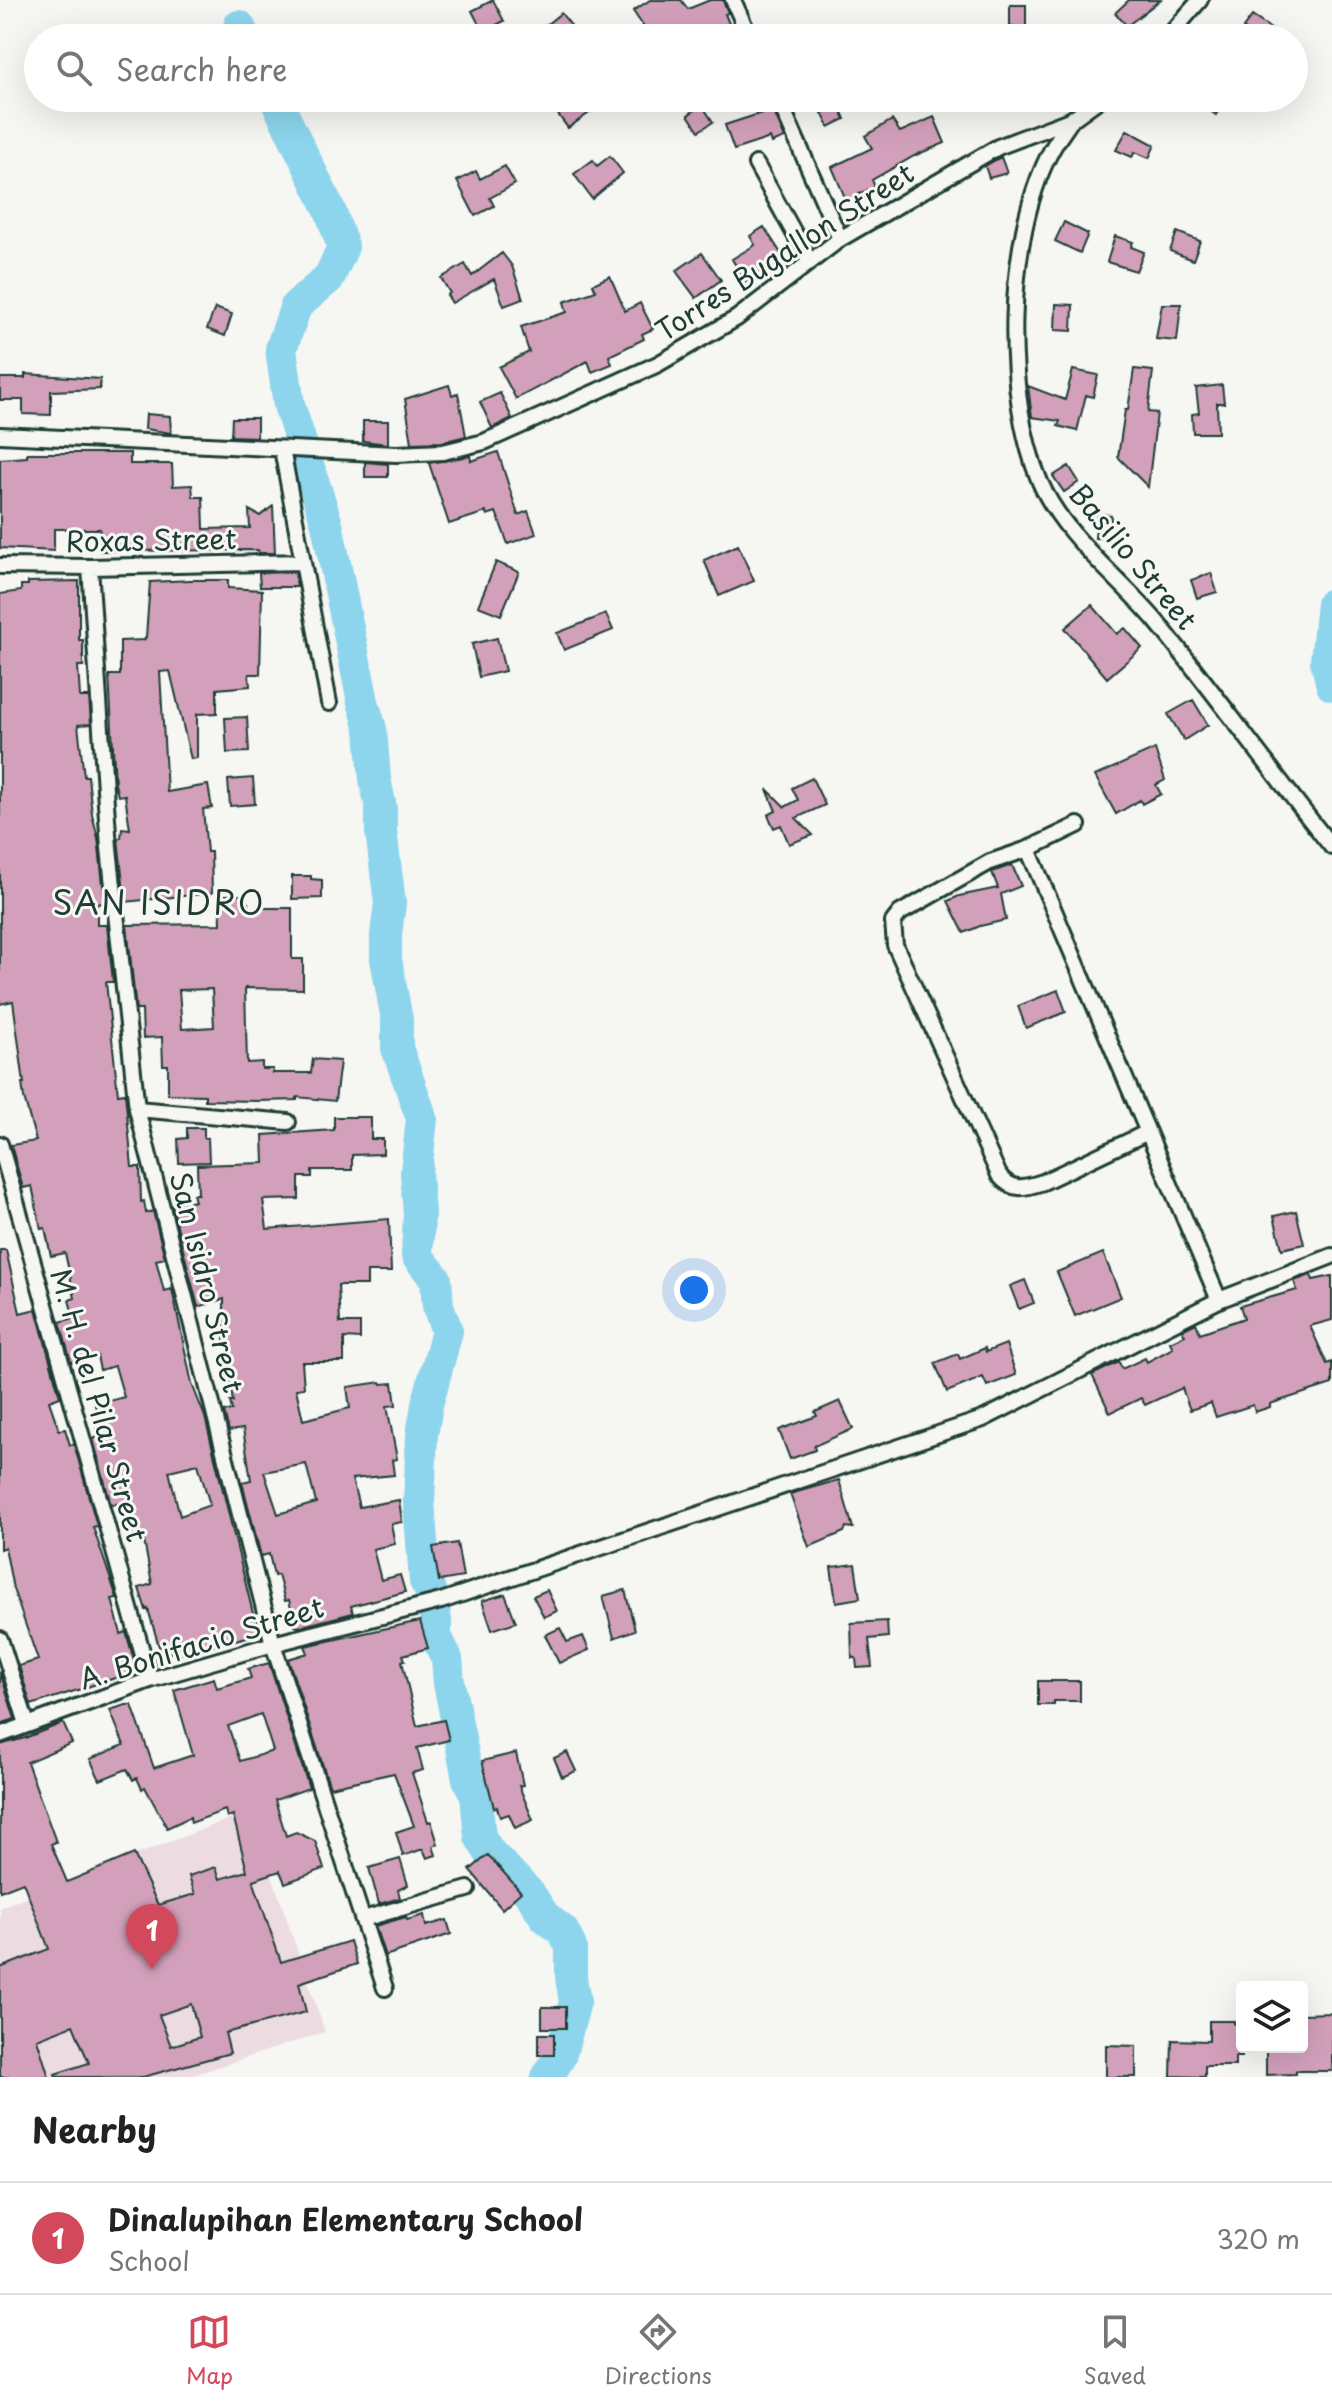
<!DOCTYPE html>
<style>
:root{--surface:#fff;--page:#f6f6f6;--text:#222;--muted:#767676;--line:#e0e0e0;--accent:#d1495b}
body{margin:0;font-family:"Playpen Sans",sans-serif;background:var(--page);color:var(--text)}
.controls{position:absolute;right:24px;bottom:24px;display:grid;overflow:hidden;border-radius:8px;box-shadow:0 8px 32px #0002}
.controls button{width:72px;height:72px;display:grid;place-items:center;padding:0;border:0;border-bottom:2px solid var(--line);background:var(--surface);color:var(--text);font:40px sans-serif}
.you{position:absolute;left:694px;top:1290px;width:28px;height:28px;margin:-20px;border:6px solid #fff;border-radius:50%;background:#1a73e8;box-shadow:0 0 0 12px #1a73e833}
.badge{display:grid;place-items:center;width:52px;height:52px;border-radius:50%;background:var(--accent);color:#fff;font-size:26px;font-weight:700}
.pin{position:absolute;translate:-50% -66px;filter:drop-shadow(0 2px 4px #0008)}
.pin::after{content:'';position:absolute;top:42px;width:28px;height:24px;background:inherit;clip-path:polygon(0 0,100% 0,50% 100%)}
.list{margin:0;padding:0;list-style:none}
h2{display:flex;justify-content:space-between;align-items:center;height:104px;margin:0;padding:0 32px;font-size:34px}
h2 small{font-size:26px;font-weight:400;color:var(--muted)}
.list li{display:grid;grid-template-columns:52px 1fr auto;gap:24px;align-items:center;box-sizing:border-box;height:112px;padding:0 32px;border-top:2px solid var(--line)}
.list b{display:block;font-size:30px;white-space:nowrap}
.list p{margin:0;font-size:26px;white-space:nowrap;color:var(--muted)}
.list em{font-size:26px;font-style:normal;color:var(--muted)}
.icon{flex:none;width:44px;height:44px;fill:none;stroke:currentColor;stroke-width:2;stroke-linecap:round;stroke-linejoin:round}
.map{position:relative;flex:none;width:1332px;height:2077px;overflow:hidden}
.search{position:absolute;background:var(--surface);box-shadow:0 8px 32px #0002;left:24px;right:24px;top:24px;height:88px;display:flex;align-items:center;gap:20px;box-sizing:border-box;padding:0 28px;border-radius:44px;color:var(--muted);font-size:30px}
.sheet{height:216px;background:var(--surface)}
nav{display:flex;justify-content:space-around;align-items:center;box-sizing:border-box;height:112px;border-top:2px solid var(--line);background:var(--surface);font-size:22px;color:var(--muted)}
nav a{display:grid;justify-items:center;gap:4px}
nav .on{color:var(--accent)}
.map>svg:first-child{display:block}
.built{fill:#ecdce2}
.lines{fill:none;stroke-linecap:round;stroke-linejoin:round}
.river{stroke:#8cd5ed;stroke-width:32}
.building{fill:#d3a0bb;stroke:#1f3d34;stroke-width:2;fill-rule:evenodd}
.street-casing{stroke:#1f3d34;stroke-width:20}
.street{stroke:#f6f6f2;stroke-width:14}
.labels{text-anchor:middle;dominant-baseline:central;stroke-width:6;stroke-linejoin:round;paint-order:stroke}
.street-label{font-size:28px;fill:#1f3d34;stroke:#f6f6f2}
.quarter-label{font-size:32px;letter-spacing:2px;fill:#1f3d34;stroke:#f6f6f2}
</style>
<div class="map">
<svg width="1332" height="2077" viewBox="0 0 1332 2077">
<rect width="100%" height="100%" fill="#f6f6f2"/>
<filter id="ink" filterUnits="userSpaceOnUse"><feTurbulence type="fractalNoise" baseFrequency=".0125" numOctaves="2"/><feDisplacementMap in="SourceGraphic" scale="16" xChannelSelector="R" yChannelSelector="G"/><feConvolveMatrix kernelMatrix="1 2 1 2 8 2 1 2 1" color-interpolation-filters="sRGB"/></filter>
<g filter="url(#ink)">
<path class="built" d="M250,1811L325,2032L187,2077H0V1907Z"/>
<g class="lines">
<path class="river" d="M239,26L245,38
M275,98L330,210L343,247L329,278L296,306L281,349L289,405L327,524L363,702L371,729L375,779L381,808V831L390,903L386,935V959L397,1020V1048L422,1119L416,1172L419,1215L417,1256L436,1279L438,1306L447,1331L427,1405L422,1435L419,1502L425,1581L430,1590L436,1620V1636L447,1659L449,1683L468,1779L476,1796L480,1837L490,1853L530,1894L545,1917L563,1931L571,1947V1977L575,2002L560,2057L547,2077
M1332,604L1326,661L1332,685"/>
</g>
<path class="building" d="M493,0L504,21L483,32L472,11Z
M650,0H681L688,9L710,0H723L728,13L725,14L735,38H719L714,30L695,38H651L633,11Z
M1129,0H1160L1127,26L1115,13Z
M1010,5H1026V27H1010Z
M561,13L581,38H557L546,25Z
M1252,16L1267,26L1281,38H1258L1243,28Z
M546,98H583L592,111L568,128Z
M747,98H768L785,138L772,143L770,138L734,150L725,125L762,113Z
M1193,98H1228L1216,115Z
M702,105L713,122L699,131L688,115Z
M839,105L845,119L829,127L822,113Z
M934,117L945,143L916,155L872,180L875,187L846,200L832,167L872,148L865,136L892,120L900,132Z
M1127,130L1155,145L1149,158L1135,152L1132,157L1116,150Z
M610,156L623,173L592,199L574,174L593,160L597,166Z
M1001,157L1007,173L989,178L985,166Z
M505,166L515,184L490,198L494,206L475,216L457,181L476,171L480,179Z
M1064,222L1088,234L1080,253L1055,241Z
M764,227L784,258L745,282L732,259L755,245L750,236Z
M1177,232L1200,241L1193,260L1170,251Z
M1115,236L1133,242L1131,247L1144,252L1136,271L1107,262Z
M502,253L512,266L523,299L504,306L494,279L452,303L447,295L450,293L441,278L465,264L472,276Z
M702,253L721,280L696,298L676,271Z
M610,276L625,311L640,303L653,329L642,334L644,339L609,356L612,364L592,372L588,361L516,399L499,367L529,352L521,327L567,312L564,302L596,291L593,284Z
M1056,304L1073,305L1072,331L1055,330Z
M1162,304H1181L1177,341L1156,339Z
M215,308L232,314L225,336L207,329Z
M1134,369L1153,371L1148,412L1157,413L1148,487L1118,457L1125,410H1128Z
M1073,370L1098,375L1093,397L1086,395L1077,431L1058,426L1060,421L1032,417L1028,386L1065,400Z
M25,374L100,379V389L51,391V415L23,414V400H0V378H25Z
M449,385L452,395L458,393L466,436L442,442L412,443L405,399Z
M1222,385L1224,403H1217L1218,433H1193L1192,414L1199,413L1196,388Z
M500,393L512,418L492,428L480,402Z
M146,414L170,416L171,433L145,429Z
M232,418H257V437L231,436Z
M363,421H388V444L363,441Z
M498,452L518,515L528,511L536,534L508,544L496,512L487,515L486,512L449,524L429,463L470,456L471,461Z
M27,453H130V464H172L173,486L192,485L193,497H203L204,529L250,528L249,510L260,516L273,506L275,553H259L258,550L100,551V529H54V551L0,548V459L27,457Z
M365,462L388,464V477H365Z
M1069,466L1079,482L1064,492L1053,476Z
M1097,514L1111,515L1110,538H1095Z
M738,545L754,581L719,596L704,560Z
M496,562L519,572L501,615L478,606Z
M295,572L297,587H260L259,573Z
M1211,573L1217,592L1197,598L1191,580Z
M191,580H228V588L262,590L260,674H249L250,686L217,689V713L197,714V758L191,759L170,671L160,672L167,792L208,785L212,808L203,809L207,852H211L212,893L125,902L118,838H121L122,828L130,829L125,795L118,796L115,784L109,675H120V641L144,640L146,637L150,582Z
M79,581V640H83V666H78L80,697H89L91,724L78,725L84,776H88L92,814L98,838L105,903L97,904V925H107L113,982H106L118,1094L125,1093L132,1167H140L141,1202L144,1201L146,1213L153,1211L165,1258L156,1260L164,1291L172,1289L192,1384L205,1417L258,1634L182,1654L179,1644L163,1660L148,1609L146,1610L139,1588L152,1584L144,1541L139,1542L126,1531L125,1524L130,1501L111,1505L93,1439L99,1436L96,1425L100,1424L95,1405L124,1397L115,1366L100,1370L97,1356L71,1362L60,1322L74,1318L69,1300L75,1298L65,1253L51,1256L45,1228L41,1229L32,1186L23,1188L11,1145L36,1141L24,1098L22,1083H24L13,1001L0,1004V594L21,591V585H28V582ZM198,1464L210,1505L180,1516L169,1471Z
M1092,605L1117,634L1125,628L1142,648L1107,678L1065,628Z
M606,614L613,630L564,650L557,633Z
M497,638L505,671L479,677L472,644Z
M1193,700L1208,725L1184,740L1168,714Z
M247,717L249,752L227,753L225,718Z
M1155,749L1165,780L1156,785L1161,794L1142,804L1140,800L1116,814L1095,776Z
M253,778L255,804L230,806L228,780Z
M812,778L825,805L796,818L813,835L789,844L781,825L774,828L768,815L776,811L767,789L785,807L798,800L792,788Z
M1012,865L1021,886L1001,894L1006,920L980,926L964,933L948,901L959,896L998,888L992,872Z
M292,876H311V879L322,880V898L292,899Z
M220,895H244V903H248V908H292V959H303V989L245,988L247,1063L262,1062V1069H273V1073H311L313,1059L340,1061L335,1101L297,1097V1100L258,1101L205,1100V1095L168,1094V1065H163L162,1037L143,1038L142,1010H136L127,925L221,924ZM212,989L214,1027L182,1029L179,990Z
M1058,990L1066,1012L1026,1028L1018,1006Z
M334,1117H371V1139H383V1154L352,1155V1170H312V1177H299V1199L263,1200L267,1229L389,1219L391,1272H367V1285H338L340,1323H360V1339L344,1338V1362H302L304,1388L296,1389L303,1420L350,1408L347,1387L381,1382L382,1384L393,1383L396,1405L387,1406L397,1459L392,1460L394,1475L352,1479L359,1507L399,1500L402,1522L391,1524L395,1544L373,1549L381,1580L400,1575L405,1592L351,1606L353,1613L299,1627L295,1626L289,1600L285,1601L278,1575L274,1576L269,1554L261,1556L242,1482L251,1480L243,1429L229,1431L224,1412L232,1410L230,1402H233L228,1372L229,1343H224V1299L198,1307L172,1206L195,1201L193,1194H198L197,1165L264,1163L263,1135L334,1130ZM306,1464L316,1503L278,1514L264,1472Z
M187,1128H204V1138H208L209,1162L179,1163L178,1139L187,1138Z
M1296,1211L1304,1244L1282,1249L1274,1216Z
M0,1250H6L20,1313L36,1309L60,1397L49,1401L59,1430L65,1429L70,1445L74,1444L97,1526L93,1527L117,1598L112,1599L121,1634L126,1632L137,1671L31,1705L19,1666L38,1660L13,1589L5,1547L0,1549Z
M1103,1253L1121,1297L1075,1316L1057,1272Z
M1311,1275L1313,1280L1332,1276V1320L1310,1326L1327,1364L1332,1362V1384L1270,1404V1407L1255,1412L1253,1405L1216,1417L1211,1403L1190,1410L1182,1388L1145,1405L1141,1398L1110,1413L1092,1375L1119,1362L1122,1369L1145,1358L1147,1362L1173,1348L1170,1342L1185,1335L1182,1330L1196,1323L1200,1333L1244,1318L1240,1306L1297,1290L1294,1281Z
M1025,1280L1034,1303L1019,1309L1010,1286Z
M1006,1344L1016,1375L987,1386L983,1377L947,1392L935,1363L958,1354L960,1359L985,1348L986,1352Z
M840,1401L853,1429L814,1446L815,1450L790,1459L779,1430L817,1416L815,1412Z
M839,1480L853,1528L846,1527L844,1532L809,1547L790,1494Z
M457,1543L463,1577L439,1581L433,1547Z
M855,1564L860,1598L836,1602L831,1567Z
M547,1590L557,1611L544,1617L533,1596Z
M625,1590L635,1630L614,1638L603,1596Z
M505,1594L516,1622L492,1630L482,1601Z
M420,1621L428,1648L403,1655L405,1660L402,1661L417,1726L444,1720L449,1740L417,1748L423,1770L412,1773L428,1822L431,1821L438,1844L433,1846L436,1855L427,1858L423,1849L403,1856L396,1832L414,1826L394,1773L330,1787L288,1659L308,1653L305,1646Z
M887,1621L888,1637L869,1639L872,1667L857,1668L856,1658H852L851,1623Z
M560,1628L567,1642L583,1636L589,1650L559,1663L545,1635Z
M269,1663L309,1788L275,1800L286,1836L296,1832L315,1841L324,1869L285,1883L280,1871L253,1880L281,1962L350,1941L357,1964L299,1983L306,2012L225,2033L230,2053L143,2077H56L55,2074L89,2063L73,2025L37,2039L49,2077H0V1968L49,1949L23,1882L0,1891V1745L25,1738L63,1723L72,1743L27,1762L56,1842L51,1844L67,1882L134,1854L158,1905L195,1894L189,1876L216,1867L220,1879L247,1871L233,1815L227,1817L225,1810L191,1823L190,1817L167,1828L145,1787L142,1789L137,1778L133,1780L127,1769L100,1780L90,1759L124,1745L110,1710L126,1705H132L154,1768L193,1755L174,1690L214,1678L217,1688L251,1678L248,1669ZM261,1714L273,1751L240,1761L228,1726ZM191,2004L200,2037L171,2046L159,2015Z
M0,1672L15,1719L0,1724Z
M1038,1681H1080V1701H1054V1705H1038Z
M567,1752L576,1771L562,1777L554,1758Z
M516,1753L523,1785L519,1786L533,1820L515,1828L509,1814L500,1817L497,1807L494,1808L482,1761Z
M488,1855L521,1892L502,1909L470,1870Z
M400,1859L408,1885L398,1890L400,1898L379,1904L369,1868Z
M424,1915L426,1926L447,1920L451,1934L385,1956L375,1926L406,1917L407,1920Z
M542,2007H566V2028H542Z
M1332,2013V2071H1296V2074L1266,2075V2047H1302V2014Z
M1209,2021H1234V2024H1242V2057H1235V2066H1205V2077L1171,2076L1172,2040L1209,2041Z
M539,2034H554V2055H539Z
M1106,2045L1136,2046V2077H1106Z"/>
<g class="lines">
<defs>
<path id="street" d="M733,0L750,38
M1167,38L1200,0
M778,98L840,239
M1072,119C1064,131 1055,142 1049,155C1006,239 1003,395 1040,482C1064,537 1118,576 1156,621C1217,695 1272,773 1332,847
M756,164L810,262
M0,435L396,454L443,452L484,442L658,364L737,318L840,239L998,147L1072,119L1101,98
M282,449L329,703
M0,566L90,567L303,562
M90,567L109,848L137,1109L273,1644L385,1988
M1028,849L1078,825
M137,1109L288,1122
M1148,1132L1043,1182C1025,1188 1012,1192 999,1175L895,945L893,922L900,913L990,862L1028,849L1219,1300
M0,1144L150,1680
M0,1639L27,1724
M0,1735L150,1680L273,1644L441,1601L983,1419L1219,1300L1332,1256
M363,1919L468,1889"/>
</defs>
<use href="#street" class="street-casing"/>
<use href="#street" class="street"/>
</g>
</g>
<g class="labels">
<g class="street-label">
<text transform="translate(784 251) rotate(-33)">Torres Bugallon Street</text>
<text transform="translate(151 539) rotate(-1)">Roxas Street</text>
<text transform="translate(1134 556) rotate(50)">Basilio Street</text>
<text transform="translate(208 1282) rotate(76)">San Isidro Street</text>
<text transform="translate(100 1405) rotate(74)">M. H. del Pilar Street</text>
<text transform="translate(201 1642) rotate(-17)">A. Bonifacio Street</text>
</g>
<g class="quarter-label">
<text x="159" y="902">SAN ISIDRO</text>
</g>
</g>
</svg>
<div class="controls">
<button><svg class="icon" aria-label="layers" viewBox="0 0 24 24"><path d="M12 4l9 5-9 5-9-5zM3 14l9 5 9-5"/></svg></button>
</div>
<div class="you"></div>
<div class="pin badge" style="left:152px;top:1970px">1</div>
<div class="search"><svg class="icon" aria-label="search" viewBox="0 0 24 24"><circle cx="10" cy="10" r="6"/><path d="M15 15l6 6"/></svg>Search here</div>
</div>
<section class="sheet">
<h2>Nearby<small></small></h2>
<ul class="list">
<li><span class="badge">1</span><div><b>Dinalupihan Elementary School</b><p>School</p></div><em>320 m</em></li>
</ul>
</section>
<nav>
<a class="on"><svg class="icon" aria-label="map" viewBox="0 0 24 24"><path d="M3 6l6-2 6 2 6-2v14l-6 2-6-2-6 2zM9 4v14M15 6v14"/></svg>Map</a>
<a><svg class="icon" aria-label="directions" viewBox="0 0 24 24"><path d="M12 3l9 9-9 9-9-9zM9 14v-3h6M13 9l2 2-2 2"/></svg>Directions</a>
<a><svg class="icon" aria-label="saved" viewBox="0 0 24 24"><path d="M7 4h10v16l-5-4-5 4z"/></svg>Saved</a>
</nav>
